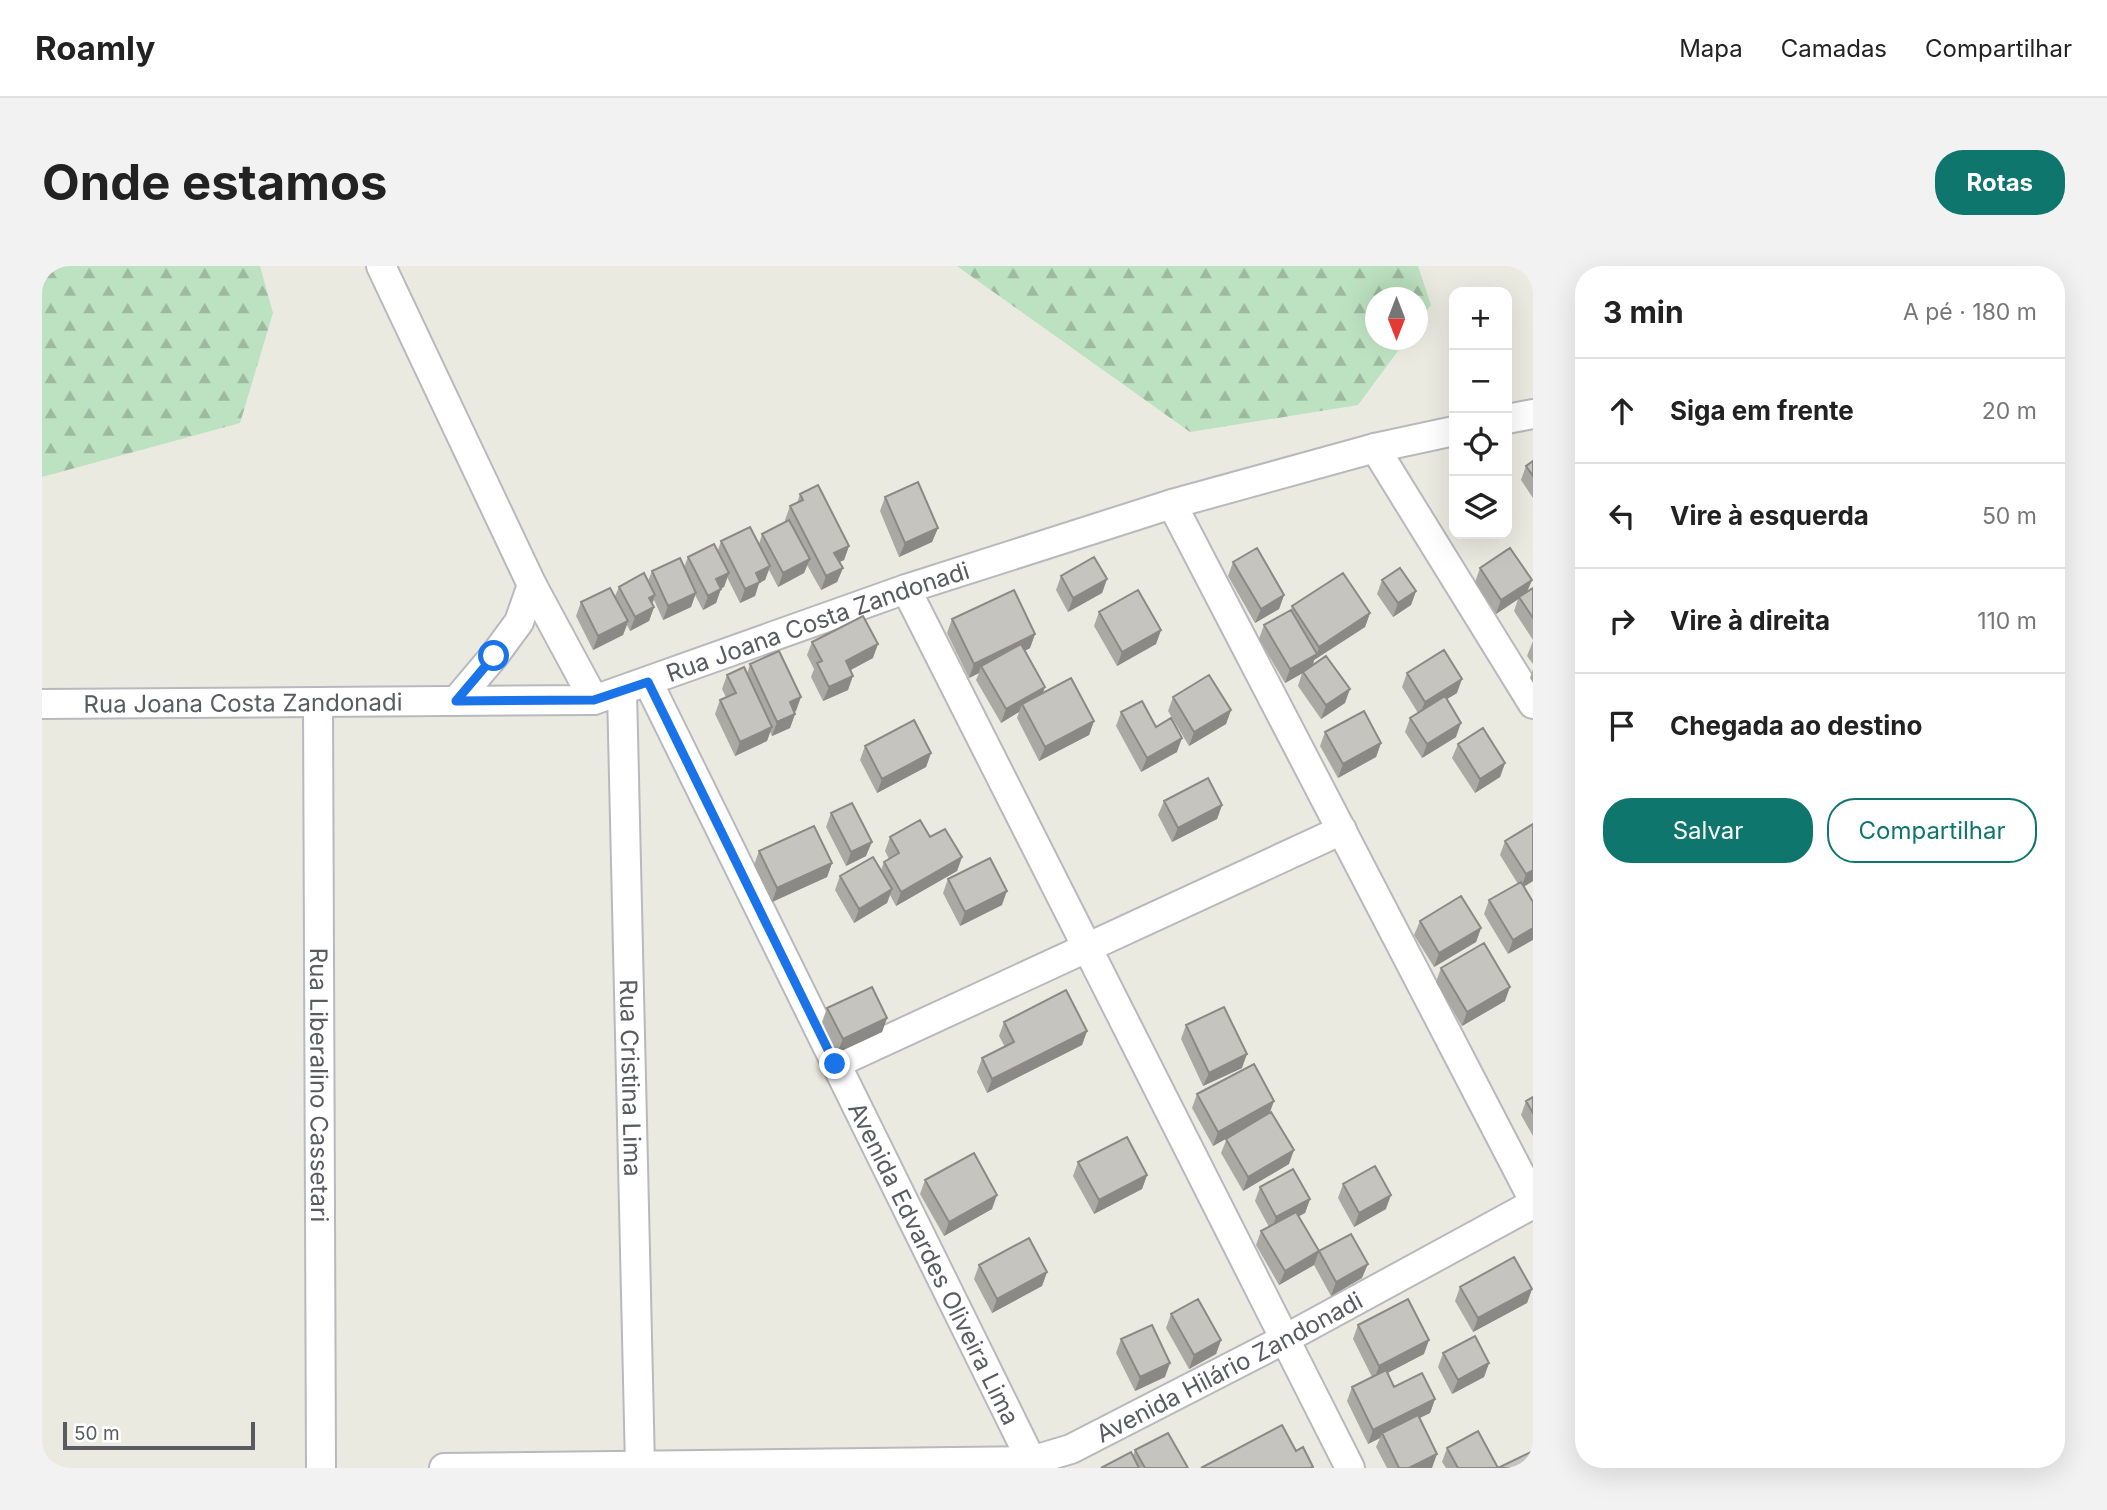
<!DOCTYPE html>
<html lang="pt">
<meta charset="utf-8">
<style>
:root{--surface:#fff;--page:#f2f2f2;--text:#222;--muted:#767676;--line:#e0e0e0;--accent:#0f766e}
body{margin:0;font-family:Inter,sans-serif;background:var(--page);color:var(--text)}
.controls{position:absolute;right:21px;top:21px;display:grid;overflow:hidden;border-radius:14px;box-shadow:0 7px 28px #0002}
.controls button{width:63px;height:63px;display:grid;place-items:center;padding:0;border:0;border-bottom:2px solid var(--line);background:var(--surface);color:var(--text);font:35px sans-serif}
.compass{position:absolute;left:1323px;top:21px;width:63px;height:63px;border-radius:50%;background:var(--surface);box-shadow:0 7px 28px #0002;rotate:180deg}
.scale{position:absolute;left:21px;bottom:18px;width:192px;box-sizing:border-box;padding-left:7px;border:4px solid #595b60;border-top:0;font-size:19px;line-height:24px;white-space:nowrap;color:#595b60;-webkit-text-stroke:5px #fff;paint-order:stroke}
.stop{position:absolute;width:21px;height:21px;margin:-16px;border:5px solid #1a73e8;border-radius:50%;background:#fff}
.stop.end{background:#1a73e8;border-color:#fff;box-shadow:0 2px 7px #0008}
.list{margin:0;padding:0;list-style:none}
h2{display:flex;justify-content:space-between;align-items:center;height:91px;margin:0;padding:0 28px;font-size:30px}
h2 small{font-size:23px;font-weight:400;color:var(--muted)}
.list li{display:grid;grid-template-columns:46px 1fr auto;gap:21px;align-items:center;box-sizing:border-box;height:105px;padding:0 28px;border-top:2px solid var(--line)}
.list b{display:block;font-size:26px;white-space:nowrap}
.list em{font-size:23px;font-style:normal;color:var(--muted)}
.actions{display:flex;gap:14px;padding:21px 28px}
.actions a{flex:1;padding:16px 0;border:2px solid var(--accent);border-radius:28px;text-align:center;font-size:24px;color:var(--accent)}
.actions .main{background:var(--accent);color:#fff}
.icon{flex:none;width:38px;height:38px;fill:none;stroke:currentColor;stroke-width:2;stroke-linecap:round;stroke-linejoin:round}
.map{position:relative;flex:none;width:1491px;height:1202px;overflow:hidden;border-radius:28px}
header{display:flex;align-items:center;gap:42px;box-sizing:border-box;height:98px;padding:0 35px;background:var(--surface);border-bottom:2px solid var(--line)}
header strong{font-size:33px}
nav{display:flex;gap:38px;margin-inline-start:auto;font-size:24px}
.intro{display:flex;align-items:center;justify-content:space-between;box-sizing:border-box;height:168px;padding:0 42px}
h1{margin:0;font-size:49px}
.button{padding:18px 32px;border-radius:28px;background:var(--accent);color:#fff;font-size:24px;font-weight:700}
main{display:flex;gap:42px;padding:0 42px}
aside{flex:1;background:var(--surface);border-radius:28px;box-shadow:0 7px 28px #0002}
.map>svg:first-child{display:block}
.forest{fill:url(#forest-firs)}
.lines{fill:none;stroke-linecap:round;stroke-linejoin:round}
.minor-casing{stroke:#b8b9be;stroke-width:32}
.minor{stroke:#fff;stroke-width:28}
.wall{fill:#aaa9a3}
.shaded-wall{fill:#8b8985}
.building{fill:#c6c4be;stroke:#8b8985;stroke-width:2}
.route{stroke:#1a73e8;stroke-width:9}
.labels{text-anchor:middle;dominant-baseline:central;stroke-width:6;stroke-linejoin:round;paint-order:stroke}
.street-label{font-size:24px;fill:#595b60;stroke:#fff}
</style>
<header>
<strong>Roamly</strong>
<nav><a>Mapa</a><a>Camadas</a><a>Compartilhar</a></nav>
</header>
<div class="intro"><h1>Onde estamos</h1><a class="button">Rotas</a></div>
<main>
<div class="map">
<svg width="1491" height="1202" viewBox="0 0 1491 1202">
<defs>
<pattern id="forest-firs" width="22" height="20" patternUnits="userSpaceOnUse" patternTransform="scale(1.75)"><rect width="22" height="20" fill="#bde2c1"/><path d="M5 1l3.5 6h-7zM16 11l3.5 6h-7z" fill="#9dbaa0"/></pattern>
</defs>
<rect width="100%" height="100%" fill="#ebeae0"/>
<path class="forest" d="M0,0H218L231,47L198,157L0,211Z
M915,0H1376L1389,39L1376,57V32H1334V74H1364L1316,139L1148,166Z"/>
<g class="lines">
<defs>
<g id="minor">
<path d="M339,0L490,319L552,434"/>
<path d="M1465,153L1491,148"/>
<path d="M1333,182L1491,438"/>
<path d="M1130,238L1491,933"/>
<path d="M864,323L1308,1202"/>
<path id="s1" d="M606,416L993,1202"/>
<path id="s2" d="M580,425L598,1200"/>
<path d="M414,435L452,390L477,356L490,319"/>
<path id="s3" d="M276,436L279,1202"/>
<path id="s4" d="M0,438L552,434L864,323L1130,238L1333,182L1412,165"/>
<path d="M793,798L1300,564"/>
<path id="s5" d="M402,1202L989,1195L1029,1183L1243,1073L1491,938"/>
</g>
</defs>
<use href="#minor" class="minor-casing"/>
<use href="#minor" class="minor"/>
</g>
<path class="wall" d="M1491,195V232L1479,214L1484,200Z
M758,228L807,280L802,294L797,296L801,302L795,316L779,324L765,299L762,307L736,321L727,304L723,314L717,317L713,330L698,337L685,311L682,321L679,322L674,337L661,344L653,329L649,341L621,354L612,334L610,338L612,341L607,355L588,365L585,359L581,369L551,384L534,350L539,336L573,330L577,321L606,315L610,305L642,301L646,291L676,284L679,275L717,278L720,268L744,256L743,254L748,240L755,237Z
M843,231L896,262L890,276L857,291L838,245Z
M1191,296L1242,329L1237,343L1213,357L1186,310Z
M1438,302L1490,314L1485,326L1491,322V374L1472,345L1476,333L1454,348L1433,316Z
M1019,310L1065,313L1060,327L1026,346L1014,324Z
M1340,314L1374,325L1369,339L1351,351L1335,328Z
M1250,340L1328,347L1323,361L1272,394L1271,399L1303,437L1279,453L1256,420L1260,407L1243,417L1217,373L1222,359L1249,344Z
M1057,346L1119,364L1114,378L1075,400L1052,360Z
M910,353L993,368L988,382L983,385L1001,427L1052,455L1047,469L997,495L975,452L977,446L959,457L934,414L937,407L927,412L905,367Z
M1491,375V398L1485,390Z
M770,376L831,392L809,404L806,424L781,435L769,411L772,403L765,389Z
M708,398L754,445L752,446L753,448L748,462L730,470L728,466L725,475L693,490L673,448L678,434L684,431L680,423L685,409L705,408Z
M1491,403V417L1488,412Z
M1365,407L1415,427L1405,433L1414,471L1380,492L1363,466L1368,452L1376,447L1360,421Z
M1131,431L1189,444L1184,458L1147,480L1126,445Z
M1079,446L1114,461L1135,486L1099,506L1074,460Z
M1283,466L1339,477L1334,491L1296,512L1278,480Z
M1416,478L1463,497L1458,511L1433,527L1410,492Z
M823,480L889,487L884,501L835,527L818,494Z
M1122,535L1180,539L1175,553L1130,576L1116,549Z
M789,547L824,590L804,600L784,561Z
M1491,558V615L1482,621L1491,636L1466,688L1442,648L1447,634L1476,618L1458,589L1463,575Z
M848,571H888L920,591L915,605L854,640L848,629L845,637L812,657L793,624L798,610L839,604L842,596L847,593L843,585Z
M717,585L790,597L785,611L730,636L712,599Z
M906,613L960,639L918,660L901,627Z
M1378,655L1439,662L1434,676L1392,701L1372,669Z
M1399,702L1463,735L1420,760L1394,716Z
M785,742L845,752L840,766L795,787L780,756Z
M962,756L1045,765L1040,779L945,827L935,806L940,792L963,781L957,770Z
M1144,759L1200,802L1161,820L1139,773Z
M1155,828L1228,847L1247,898L1201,925L1179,887L1185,872L1171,880L1150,842Z
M1491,831V870L1479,849L1484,835Z
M1036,896L1105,909L1100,923L1052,948L1031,910Z
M883,914L950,943L902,970L878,928Z
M1301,918L1344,943L1312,961L1296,932Z
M1218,921L1268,933L1263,947L1257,950L1277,985L1320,1012L1289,1030L1272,999L1237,1019L1214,979L1219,965L1227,961L1213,935Z
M937,999L1005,1006L1000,1020L950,1047L932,1013Z
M1418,1021L1490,1023L1485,1037L1431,1066L1413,1035Z
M1129,1048L1179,1074L1174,1088L1147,1103L1124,1062Z
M1316,1059L1382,1088L1345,1107L1352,1121L1393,1133L1388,1147L1377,1152L1390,1202H1345L1334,1181L1338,1172L1326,1178L1305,1135L1310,1121L1330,1111L1311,1073Z
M1079,1073L1123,1111L1093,1125L1074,1087Z
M1401,1087L1447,1097L1442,1111L1410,1128L1396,1101Z
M1405,1182L1456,1202H1491H1404L1400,1196Z
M1093,1184L1146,1202H1059L1091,1190Z"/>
<path class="shaded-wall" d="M896,262L890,276L857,291L863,277Z
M807,280L802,294L787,301L792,287Z
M768,293L762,307L736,321L741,307Z
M728,300L723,314L717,317L713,330L698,337L703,323L714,307Z
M801,302L795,316L779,324L784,310Z
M687,307L682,321L669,327L674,313Z
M1065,313L1060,327L1026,346L1031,332Z
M1490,314L1484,328L1454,348L1459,334Z
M679,323L674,337L661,344L666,330Z
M1374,325L1369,339L1351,351L1356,337Z
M654,327L649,341L621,354L626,340Z
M613,329L608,343L607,332Z
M1242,329L1237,343L1213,357L1219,343Z
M612,341L607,355L588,365L593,351Z
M1328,347L1323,361L1272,394L1270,402L1243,417L1248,403L1275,388L1277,381Z
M586,355L581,369L551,384L556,370Z
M1119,364L1114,378L1075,400L1080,386Z
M993,368L988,382L942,404L939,400L937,407L927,412L932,398Z
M836,378L831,392L799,409L804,395Z
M811,410L806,424L781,435L787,421Z
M1420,413L1415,427L1377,450L1383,436Z
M1003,421L998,435L980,438L977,446L959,457L964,443Z
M1308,423L1303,437L1279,453L1284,439Z
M759,431L754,445L743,450L748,436Z
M1189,444L1184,458L1147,480L1152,466Z
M753,448L748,462L730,470L735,456Z
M1052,455L1047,469L997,495L1003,481Z
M1419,457L1414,471L1380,492L1385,478Z
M730,461L725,475L693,490L698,476Z
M1140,472L1135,486L1099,506L1105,492Z
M1339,477L1334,491L1296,512L1301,498Z
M889,487L884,501L835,527L840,513Z
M1463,497L1458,511L1433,527L1438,513Z
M1180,539L1175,553L1130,576L1136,562Z
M830,576L824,590L804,600L809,586Z
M920,591L915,605L854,640L859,626Z
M790,597L785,611L730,636L735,622Z
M1491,604V615L1479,622L1484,608Z
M850,623L845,637L812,657L817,643Z
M965,625L960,639L918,660L923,646Z
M1439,662L1434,676L1392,701L1397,687Z
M1491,662V674L1466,688L1471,674Z
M1468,721L1463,735L1420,760L1425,746Z
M845,752L840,766L795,787L801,773Z
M1045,765L1040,779L945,827L950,813Z
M1205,788L1200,802L1161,820L1167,807Z
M1232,835L1227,849L1171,880L1176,866Z
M1252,884L1247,898L1201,925L1206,911Z
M1105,909L1100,923L1052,948L1057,934Z
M955,929L950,943L902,970L907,956Z
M1349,929L1344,943L1312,961L1317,947Z
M1268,933L1263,947L1229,965L1234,951Z
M1277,985L1272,999L1237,1019L1243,1005Z
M1326,998L1320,1012L1289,1030L1294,1016Z
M1005,1006L1000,1020L950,1047L955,1033Z
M1490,1023L1485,1037L1431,1066L1436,1052Z
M1179,1074L1174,1088L1147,1103L1152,1089Z
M1387,1074L1382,1088L1332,1114L1337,1100Z
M1128,1097L1123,1111L1093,1125L1098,1111Z
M1447,1097L1442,1111L1410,1128L1416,1114Z
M1393,1133L1388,1147L1341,1170L1340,1167L1338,1172L1326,1178L1331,1164Z
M1395,1188L1390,1202H1367Z"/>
<path class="building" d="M1491,195V210L1484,200Z
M876,216L896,262L863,277L843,231Z
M776,219L807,280L792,287L801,302L784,310L748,240L761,234L758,228Z
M747,254L768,293L741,307L720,268Z
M708,261L728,300L714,307L718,316L703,323L679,275Z
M672,278L687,307L674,313L679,323L666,330L646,291Z
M1215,282L1242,329L1219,343L1191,296Z
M1468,282L1490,314L1459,334L1438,302Z
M1052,291L1065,313L1031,332L1019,310Z
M638,292L654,327L626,340L610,305Z
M1358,302L1374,325L1356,337L1340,314Z
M602,307L613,329L607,332L612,341L593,351L577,321Z
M1301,307L1328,347L1277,381L1250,340Z
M568,322L586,355L556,370L539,336Z
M1491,322V352L1477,331Z
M972,324L993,368L932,398L910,353Z
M1096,324L1119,364L1080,386L1057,346Z
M1249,344L1275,388L1248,403L1222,359Z
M821,350L836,378L804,395L811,410L787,421L775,397L780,395L770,376Z
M979,378L1003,421L964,443L939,400Z
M1402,384L1420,413L1383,436L1365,407Z
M737,385L759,431L748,436L753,448L735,456L708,398Z
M1284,390L1308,423L1284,439L1261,406Z
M702,401L730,461L698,476L678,434L694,427L685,409Z
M1167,409L1189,444L1152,466L1131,431Z
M1029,412L1052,455L1003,481L980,438Z
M1403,430L1419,457L1385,478L1368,452Z
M1100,435L1114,461L1129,452L1140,472L1105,492L1079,446Z
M1322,445L1339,477L1301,498L1283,466Z
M872,454L889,487L840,513L823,480Z
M1441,462L1463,497L1438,513L1416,478Z
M1166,512L1180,539L1136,562L1122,535Z
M810,537L830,576L809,586L789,547Z
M878,554L888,571L903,563L920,591L859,626L842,596L857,587L848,571Z
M1491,558V604L1484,608L1463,575Z
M772,560L790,597L735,622L717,585Z
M831,591L850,623L817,643L798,610Z
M948,592L965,625L923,646L906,613Z
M1479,616L1491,636V662L1471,674L1447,634Z
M1419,630L1439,662L1397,687L1378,655Z
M1442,677L1468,721L1425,746L1399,702Z
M830,721L845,752L801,773L785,742Z
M1024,724L1045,765L950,813L940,792L972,776L962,756Z
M1182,741L1205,788L1167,807L1144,759Z
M1212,798L1232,835L1176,866L1155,828Z
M1491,831V847L1484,835Z
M1229,846L1252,884L1206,911L1184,873Z
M1085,871L1105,909L1057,934L1036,896Z
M932,887L955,929L907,956L883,914Z
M1333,900L1349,929L1317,947L1301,918Z
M1251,903L1268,933L1234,951L1218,921Z
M1254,946L1277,985L1309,968L1326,998L1294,1016L1277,985L1243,1005L1219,965Z
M987,972L1005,1006L955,1033L937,999Z
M1472,991L1490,1023L1436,1052L1418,1021Z
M1156,1033L1179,1074L1152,1089L1129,1048Z
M1366,1033L1387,1074L1337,1100L1316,1059Z
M1110,1059L1128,1097L1098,1111L1079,1073Z
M1433,1070L1447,1097L1416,1114L1401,1087Z
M1344,1104L1352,1121L1380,1107L1393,1133L1331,1164L1310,1121Z
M1376,1149L1395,1188L1367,1202H1357L1340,1167Z
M1240,1159L1254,1185L1261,1181L1271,1201L1268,1202H1159Z
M1436,1165L1456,1202L1491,1185V1202H1416L1405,1182Z
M1126,1167L1146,1202H1103L1093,1184Z
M1089,1186L1097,1202H1059Z"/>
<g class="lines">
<path class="route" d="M452,390L414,435L552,434L606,416L793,798"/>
</g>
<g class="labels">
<g class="street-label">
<text stroke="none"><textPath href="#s4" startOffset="789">Rua Joana Costa Zandonadi</textPath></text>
<text stroke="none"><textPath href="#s4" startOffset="201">Rua Joana Costa Zandonadi</textPath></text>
<text stroke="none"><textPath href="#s2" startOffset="387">Rua Cristina Lima</textPath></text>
<text stroke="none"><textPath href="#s3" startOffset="383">Rua Liberalino Cassetari</textPath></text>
<text stroke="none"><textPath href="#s1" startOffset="648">Avenida Edvardes Oliveira Lima</textPath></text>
<text stroke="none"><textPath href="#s5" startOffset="807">Avenida Hilário Zandonadi</textPath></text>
</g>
</g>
</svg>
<div class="controls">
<button>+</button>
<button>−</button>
<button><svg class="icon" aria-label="locate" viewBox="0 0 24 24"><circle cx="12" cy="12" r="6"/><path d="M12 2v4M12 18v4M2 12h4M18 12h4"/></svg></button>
<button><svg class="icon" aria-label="layers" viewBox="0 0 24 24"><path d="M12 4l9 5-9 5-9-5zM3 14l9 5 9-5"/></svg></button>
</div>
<svg class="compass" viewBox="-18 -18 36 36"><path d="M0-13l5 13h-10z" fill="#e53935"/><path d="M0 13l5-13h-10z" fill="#767676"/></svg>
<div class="scale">50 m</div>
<div class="stop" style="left:452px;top:390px"></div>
<div class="stop end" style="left:793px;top:798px"></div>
</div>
<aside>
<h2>3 min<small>A pé · 180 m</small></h2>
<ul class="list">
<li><svg class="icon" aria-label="ahead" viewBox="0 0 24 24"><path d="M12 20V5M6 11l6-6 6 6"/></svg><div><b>Siga em frente</b></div><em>20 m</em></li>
<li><svg class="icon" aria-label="left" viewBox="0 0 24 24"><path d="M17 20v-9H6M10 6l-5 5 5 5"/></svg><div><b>Vire à esquerda</b></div><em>50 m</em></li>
<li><svg class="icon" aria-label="right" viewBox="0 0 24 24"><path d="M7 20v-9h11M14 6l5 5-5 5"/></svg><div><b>Vire à direita</b></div><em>110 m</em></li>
<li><svg class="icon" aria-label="arrive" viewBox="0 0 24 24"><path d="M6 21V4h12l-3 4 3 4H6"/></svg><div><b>Chegada ao destino</b></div></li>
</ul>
<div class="actions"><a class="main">Salvar</a><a>Compartilhar</a></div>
</aside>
</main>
